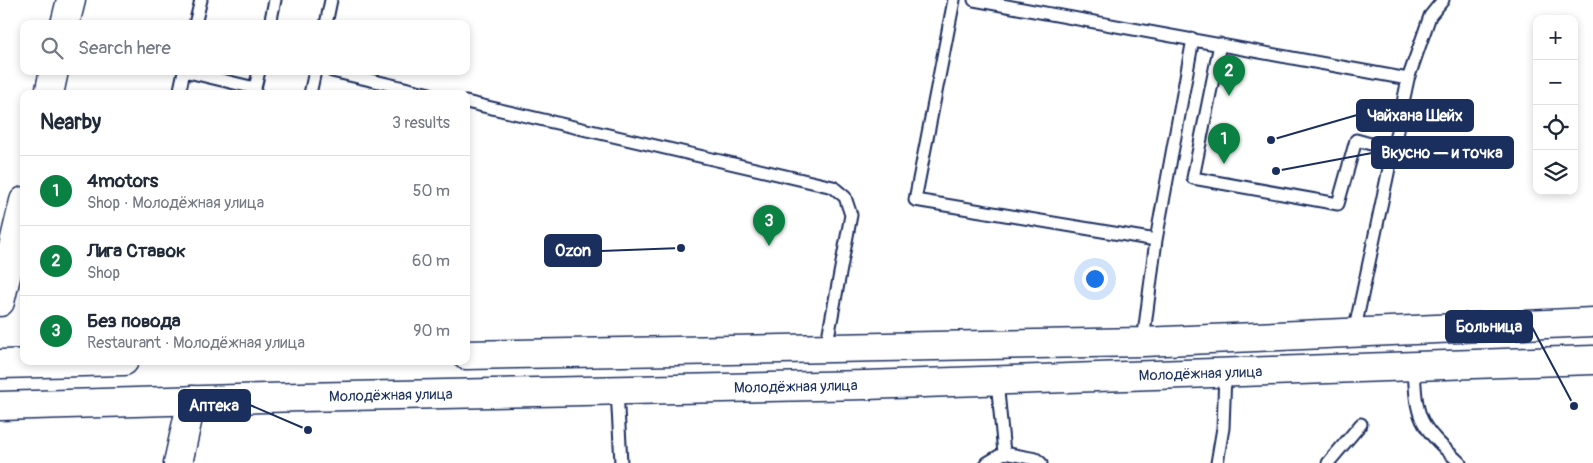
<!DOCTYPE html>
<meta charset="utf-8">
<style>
:root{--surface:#fff;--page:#f6f6f7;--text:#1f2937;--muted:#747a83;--line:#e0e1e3;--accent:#0b8043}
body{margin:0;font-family:Pangolin,sans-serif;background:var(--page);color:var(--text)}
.controls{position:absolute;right:15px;top:15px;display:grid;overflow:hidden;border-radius:10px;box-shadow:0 2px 8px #0003}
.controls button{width:45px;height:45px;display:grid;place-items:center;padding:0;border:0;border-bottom:1px solid var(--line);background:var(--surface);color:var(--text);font:25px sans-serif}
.you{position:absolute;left:1094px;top:278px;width:18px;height:18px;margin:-12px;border:4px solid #fff;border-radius:50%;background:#1a73e8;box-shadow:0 0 0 8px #1a73e833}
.badge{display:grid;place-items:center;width:32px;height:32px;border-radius:50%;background:var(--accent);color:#fff;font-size:16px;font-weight:700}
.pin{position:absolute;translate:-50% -41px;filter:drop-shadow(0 1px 2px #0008)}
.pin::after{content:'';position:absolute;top:26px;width:18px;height:15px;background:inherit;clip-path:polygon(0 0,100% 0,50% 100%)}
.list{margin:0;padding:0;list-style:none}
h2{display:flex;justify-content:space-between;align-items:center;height:65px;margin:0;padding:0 20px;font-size:21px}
h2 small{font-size:16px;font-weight:400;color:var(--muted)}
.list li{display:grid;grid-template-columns:32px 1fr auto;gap:15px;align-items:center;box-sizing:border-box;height:70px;padding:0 20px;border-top:1px solid var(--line)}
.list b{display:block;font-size:19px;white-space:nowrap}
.list p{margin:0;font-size:16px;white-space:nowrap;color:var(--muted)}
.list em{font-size:16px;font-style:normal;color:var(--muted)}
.icon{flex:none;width:28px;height:28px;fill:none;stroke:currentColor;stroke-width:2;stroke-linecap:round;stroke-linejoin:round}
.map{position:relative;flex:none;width:1593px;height:463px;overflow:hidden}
.search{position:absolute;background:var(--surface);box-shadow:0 2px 8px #0003;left:20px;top:20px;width:450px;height:55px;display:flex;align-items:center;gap:12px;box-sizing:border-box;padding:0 18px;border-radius:10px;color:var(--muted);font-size:19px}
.panel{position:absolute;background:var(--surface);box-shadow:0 2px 8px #0003;left:20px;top:90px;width:450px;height:275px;border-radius:10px}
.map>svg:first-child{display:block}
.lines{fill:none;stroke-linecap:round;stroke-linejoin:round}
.service-casing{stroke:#1b2f5e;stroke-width:15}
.tertiary-casing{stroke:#1b2f5e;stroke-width:31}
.secondary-casing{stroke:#1b2f5e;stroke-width:31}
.service{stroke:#fff;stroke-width:11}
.tertiary{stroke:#fff;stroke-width:28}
.secondary{stroke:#fff;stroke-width:28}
.labels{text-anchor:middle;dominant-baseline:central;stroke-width:5;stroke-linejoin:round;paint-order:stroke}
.street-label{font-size:15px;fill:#1b2f5e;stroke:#fff}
.leader{fill:none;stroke:#1b2f5e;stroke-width:2}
.callout-dot{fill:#1b2f5e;stroke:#fff;stroke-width:2}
.callout{fill:#1b2f5e;stroke:#1b2f5e;stroke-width:2}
.callout-label{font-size:16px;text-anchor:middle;font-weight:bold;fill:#fff}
</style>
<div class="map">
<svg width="1593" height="463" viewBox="0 0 1593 463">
<rect width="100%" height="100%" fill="#fff"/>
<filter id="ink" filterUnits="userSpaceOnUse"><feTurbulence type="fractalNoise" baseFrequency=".02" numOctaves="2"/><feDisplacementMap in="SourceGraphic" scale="10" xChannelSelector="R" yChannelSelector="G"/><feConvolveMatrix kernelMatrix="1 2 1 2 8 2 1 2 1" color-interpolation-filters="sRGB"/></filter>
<g filter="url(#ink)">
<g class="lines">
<defs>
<path id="service" d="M954,0L915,200L1156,240L1143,342
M974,0L1408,79
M195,24L201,0
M270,24L275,0
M326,24L331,0
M1220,44L1193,178L1338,204L1356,140L1393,150
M184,71L255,88L259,71
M332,71L430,94
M179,94L184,71
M310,94L315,71
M466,102L833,187L845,197L851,215L826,348
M1156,240L1193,39
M1354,333L1408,79L1430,16L1443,0
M1414,365C1416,422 1419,424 1460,463
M997,381L1004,453
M617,390L621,463
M987,463L1004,453L1036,459L1041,463
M1217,463L1223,428L1225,374
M1328,463L1361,424"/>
<path id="tertiary" d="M178,463L192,400"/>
<g id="secondary">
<path d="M65,24L71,0"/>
<path d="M49,94L54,71"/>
<path d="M0,302L24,201"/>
<path d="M466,355L1143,342L1593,322"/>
<path d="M0,364L124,361"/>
<path id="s1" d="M0,406L301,397L866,385L1593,360"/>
</g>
</defs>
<use href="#service" class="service-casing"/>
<use href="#tertiary" class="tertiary-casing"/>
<use href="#secondary" class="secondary-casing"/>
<use href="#service" class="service"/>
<use href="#tertiary" class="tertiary"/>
<use href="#secondary" class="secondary"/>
</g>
</g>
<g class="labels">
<g class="street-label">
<text stroke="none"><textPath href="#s1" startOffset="1201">Молодёжная улица</textPath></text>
<text stroke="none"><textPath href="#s1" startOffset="796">Молодёжная улица</textPath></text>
<text stroke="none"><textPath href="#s1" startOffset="391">Молодёжная улица</textPath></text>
</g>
</g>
<path class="leader" d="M1271 140L1357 115M1276 171L1372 153M681 248L601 251M1574 406L1532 327M308 430L250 405"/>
<g class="callout-dot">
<circle cx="1271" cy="140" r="5"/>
<circle cx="1276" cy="171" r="5"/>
<circle cx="681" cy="248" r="5"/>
<circle cx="1574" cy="406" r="5"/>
<circle cx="308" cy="430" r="5"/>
</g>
<g class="callout">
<rect x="1357" y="100" width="116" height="31" rx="5"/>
<rect x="1372" y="137" width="141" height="31" rx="5"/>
<rect x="545" y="235" width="56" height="31" rx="5"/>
<rect x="1446" y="311" width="86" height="31" rx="5"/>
<rect x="179" y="390" width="71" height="31" rx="5"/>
</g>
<g class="callout-label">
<text x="1415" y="121">Чайхана Шейх</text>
<text x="1442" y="158">Вкусно — и точка</text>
<text x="573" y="256">Ozon</text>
<text x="1489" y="332">Больница</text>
<text x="214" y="411">Аптека</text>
</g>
</svg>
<div class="controls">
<button>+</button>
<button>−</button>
<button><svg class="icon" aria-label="locate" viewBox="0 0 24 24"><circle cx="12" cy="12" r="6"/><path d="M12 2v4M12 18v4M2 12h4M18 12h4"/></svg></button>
<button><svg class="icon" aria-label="layers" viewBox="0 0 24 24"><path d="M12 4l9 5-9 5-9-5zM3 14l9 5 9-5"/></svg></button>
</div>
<div class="you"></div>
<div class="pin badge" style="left:1224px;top:164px">1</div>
<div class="pin badge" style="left:1229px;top:96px">2</div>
<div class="pin badge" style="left:769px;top:246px">3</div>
<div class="search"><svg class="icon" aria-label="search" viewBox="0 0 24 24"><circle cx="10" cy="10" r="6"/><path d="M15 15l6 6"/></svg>Search here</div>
<section class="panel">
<h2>Nearby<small>3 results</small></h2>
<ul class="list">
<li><span class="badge">1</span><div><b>4motors</b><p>Shop · Молодёжная улица</p></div><em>50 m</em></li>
<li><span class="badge">2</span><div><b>Лига Ставок</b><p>Shop</p></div><em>60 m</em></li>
<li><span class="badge">3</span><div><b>Без повода</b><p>Restaurant · Молодёжная улица</p></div><em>90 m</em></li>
</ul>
</section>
</div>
